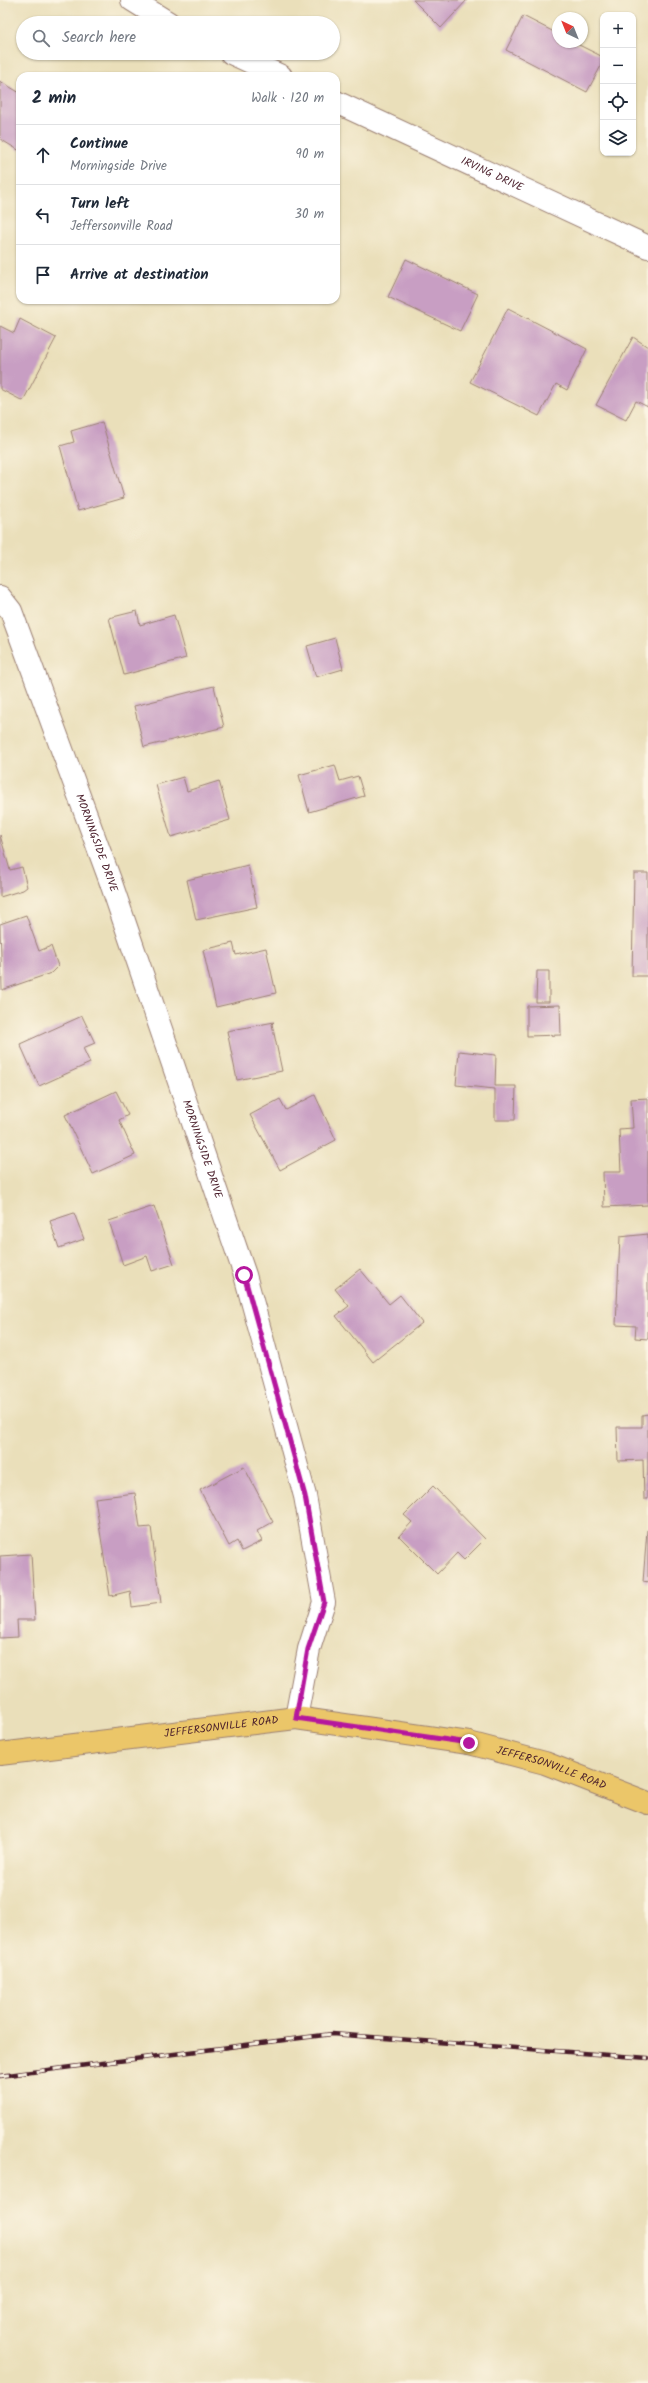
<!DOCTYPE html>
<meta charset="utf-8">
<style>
:root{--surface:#fff;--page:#f6f6f7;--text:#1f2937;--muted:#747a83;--line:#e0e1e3}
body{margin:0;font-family:Kalam,sans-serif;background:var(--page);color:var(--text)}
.controls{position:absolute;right:12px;top:12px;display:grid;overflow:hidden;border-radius:8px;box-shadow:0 1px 3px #0004}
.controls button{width:36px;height:36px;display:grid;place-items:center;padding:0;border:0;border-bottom:1px solid var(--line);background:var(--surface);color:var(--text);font:20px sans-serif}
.compass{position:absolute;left:552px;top:12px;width:36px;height:36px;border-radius:50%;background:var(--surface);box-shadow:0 1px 3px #0004;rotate:317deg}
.stop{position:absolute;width:12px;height:12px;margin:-9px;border:3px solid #b5179e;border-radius:50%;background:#fff}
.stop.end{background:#b5179e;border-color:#fff;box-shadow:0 1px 4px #0008}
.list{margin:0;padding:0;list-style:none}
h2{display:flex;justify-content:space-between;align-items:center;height:52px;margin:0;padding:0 16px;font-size:17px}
h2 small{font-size:13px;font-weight:400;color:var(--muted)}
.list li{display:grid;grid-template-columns:26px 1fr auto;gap:12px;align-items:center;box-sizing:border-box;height:60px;padding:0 16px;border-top:1px solid var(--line)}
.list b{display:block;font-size:15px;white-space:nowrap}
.list p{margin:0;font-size:13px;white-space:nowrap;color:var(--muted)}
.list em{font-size:13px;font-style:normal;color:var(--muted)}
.icon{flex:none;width:22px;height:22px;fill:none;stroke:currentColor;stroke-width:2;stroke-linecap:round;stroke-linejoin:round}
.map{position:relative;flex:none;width:648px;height:2383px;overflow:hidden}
.search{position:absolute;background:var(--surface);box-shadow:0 1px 3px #0004;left:16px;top:16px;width:324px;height:44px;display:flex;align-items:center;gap:10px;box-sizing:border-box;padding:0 14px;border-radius:22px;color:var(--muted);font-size:15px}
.panel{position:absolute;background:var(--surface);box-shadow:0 1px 3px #0004;left:16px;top:72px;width:324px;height:232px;border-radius:12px}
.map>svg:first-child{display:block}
.building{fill:#c89ec3}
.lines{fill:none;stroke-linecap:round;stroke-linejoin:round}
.minor-casing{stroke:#9a7f72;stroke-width:24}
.major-casing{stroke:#9a7f72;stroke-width:24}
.minor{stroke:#fff;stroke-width:22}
.major{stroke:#ebc669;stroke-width:22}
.rail-casing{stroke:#4a1f2b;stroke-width:4.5}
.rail{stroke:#fcf5e5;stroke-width:3;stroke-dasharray:9;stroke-linecap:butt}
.route{stroke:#b5179e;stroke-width:5}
.labels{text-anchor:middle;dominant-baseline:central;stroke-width:4;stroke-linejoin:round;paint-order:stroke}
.street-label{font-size:11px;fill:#4a1f2b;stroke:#fcf5e5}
</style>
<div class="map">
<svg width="648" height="2383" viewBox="0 0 648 2383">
<rect width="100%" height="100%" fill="#fcf5e5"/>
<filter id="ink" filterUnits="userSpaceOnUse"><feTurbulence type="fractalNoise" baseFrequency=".025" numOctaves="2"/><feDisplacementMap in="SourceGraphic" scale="8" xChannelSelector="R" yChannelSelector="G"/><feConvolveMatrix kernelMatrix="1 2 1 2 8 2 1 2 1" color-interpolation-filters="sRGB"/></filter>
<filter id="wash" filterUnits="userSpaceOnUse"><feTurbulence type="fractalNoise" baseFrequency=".012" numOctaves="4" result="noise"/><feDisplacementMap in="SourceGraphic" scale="16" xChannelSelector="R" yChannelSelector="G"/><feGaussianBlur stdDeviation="0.9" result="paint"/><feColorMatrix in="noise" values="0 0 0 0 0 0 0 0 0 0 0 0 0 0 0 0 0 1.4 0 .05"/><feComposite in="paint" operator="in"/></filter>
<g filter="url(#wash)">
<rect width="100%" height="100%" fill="#eadfba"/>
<g id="blocks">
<path class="building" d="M413,0H467L441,28Z
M523,16L558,34V42H573L603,57V62L587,92L506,50Z
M0,81L20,93V151L0,139Z
M406,259L478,294L460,331L388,297Z
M508,308L587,349L567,390L556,384L539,416L470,382Z
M20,319L56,338L23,401L0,389V326L14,333Z
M633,337L648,347V407L636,401L626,420L596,405Z
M102,422L124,498L78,511L60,446L74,442L71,431Z
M137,611L140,625L174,615L186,658L124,675L109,618Z
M335,638L343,669L316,677L307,646Z
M214,686L224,727L144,747L134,706Z
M335,765L340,781L358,776L364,796L309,812L299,775Z
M183,777L187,791L219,781L230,820L171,837L156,785Z
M0,835L10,870L22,867L27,887L23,890L0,897Z
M248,865L257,907L196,920L187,880Z
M634,873H648V976H632Z
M26,915L39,951L51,946L58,966L51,973L2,990L0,924Z
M233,943L236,955L266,948L276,993L216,1007L203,950Z
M537,971H549V1002H536Z
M560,1005L561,1035L527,1036V1006Z
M82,1016L95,1043L83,1048L90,1063L39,1086L20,1044Z
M274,1022L272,1024L282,1071L237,1080L227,1031Z
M459,1051L496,1055L495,1086H516L515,1120H495V1089L456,1085Z
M116,1091L128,1115L119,1120L135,1155L93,1174L65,1115Z
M315,1095L336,1140L280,1170L250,1115L280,1099L286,1110Z
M648,1098V1205L604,1207L603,1172H621L619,1129L633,1128L631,1099Z
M154,1206L174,1264L152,1271L147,1256L123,1265L109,1221Z
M74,1213L84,1239L59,1248L50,1221Z
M648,1234V1339L635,1338L636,1326L616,1325L620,1237Z
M360,1269L389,1304L400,1295L422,1323L373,1362L336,1316L349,1306L335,1289Z
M648,1414V1499H644L643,1460L618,1461L617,1427H642V1415Z
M244,1467L273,1522L257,1531L262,1541L242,1551L237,1541L229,1546L200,1490Z
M433,1486L485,1539L464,1560L457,1553L437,1574L399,1536L412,1522L404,1515Z
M135,1493L140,1528L151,1527L161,1603L132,1607L130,1591L110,1596L95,1498Z
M647,1530H648V1583L643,1582Z
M31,1554L35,1620H17L18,1637L0,1638V1556Z"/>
</g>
</g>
<g filter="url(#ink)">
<use href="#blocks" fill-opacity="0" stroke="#9a7f72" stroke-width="1"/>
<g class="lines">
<defs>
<g id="minor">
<path d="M132,0L169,23"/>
<path d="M231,53L281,76"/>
<path id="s1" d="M336,102L648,247"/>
<path id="s2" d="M0,597L11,611L110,880L245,1275L305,1496L324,1602L309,1649L296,1718"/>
</g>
<g id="major">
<path id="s3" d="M0,1754L296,1718L469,1743L545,1763L648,1803"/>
</g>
</defs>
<use href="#minor" class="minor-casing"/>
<use href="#major" class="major-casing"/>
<use href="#minor" class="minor"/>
<use href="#major" class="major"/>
<defs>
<path id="rail" d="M0,2076L332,2034L648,2058"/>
</defs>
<use href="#rail" class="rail-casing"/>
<use href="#rail" class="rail"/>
</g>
</g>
<g class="lines" filter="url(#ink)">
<path class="route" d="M244,1275L305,1496L324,1602L308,1649L296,1718L469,1743"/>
</g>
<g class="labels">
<g class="street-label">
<text stroke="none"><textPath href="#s1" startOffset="172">IRVING DRIVE</textPath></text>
<text stroke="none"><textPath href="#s2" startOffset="265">MORNINGSIDE DRIVE</textPath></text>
<text stroke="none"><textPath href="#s2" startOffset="589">MORNINGSIDE DRIVE</textPath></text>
<text stroke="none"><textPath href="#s3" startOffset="223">JEFFERSONVILLE ROAD</textPath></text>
<text stroke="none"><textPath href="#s3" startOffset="559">JEFFERSONVILLE ROAD</textPath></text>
</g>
</g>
</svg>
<div class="controls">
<button>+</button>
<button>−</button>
<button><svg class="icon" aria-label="locate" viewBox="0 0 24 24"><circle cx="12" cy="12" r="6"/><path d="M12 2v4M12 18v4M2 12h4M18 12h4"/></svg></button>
<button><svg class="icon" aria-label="layers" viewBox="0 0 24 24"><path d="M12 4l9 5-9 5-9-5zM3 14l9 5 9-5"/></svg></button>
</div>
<svg class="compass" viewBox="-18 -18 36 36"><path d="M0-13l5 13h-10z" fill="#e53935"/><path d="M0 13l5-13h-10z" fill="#747a83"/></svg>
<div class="stop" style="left:244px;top:1275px"></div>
<div class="stop end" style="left:469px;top:1743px"></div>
<div class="search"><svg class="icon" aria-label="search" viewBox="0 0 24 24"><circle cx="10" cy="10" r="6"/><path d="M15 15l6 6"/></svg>Search here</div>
<section class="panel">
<h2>2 min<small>Walk · 120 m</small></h2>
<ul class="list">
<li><svg class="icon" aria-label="ahead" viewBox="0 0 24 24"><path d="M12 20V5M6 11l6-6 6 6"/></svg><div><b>Continue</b><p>Morningside Drive</p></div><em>90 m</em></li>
<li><svg class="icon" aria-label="left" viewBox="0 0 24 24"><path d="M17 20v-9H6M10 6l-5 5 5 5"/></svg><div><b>Turn left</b><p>Jeffersonville Road</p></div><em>30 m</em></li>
<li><svg class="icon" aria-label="arrive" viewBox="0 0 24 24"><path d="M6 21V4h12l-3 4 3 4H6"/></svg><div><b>Arrive at destination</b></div></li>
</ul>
</section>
</div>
